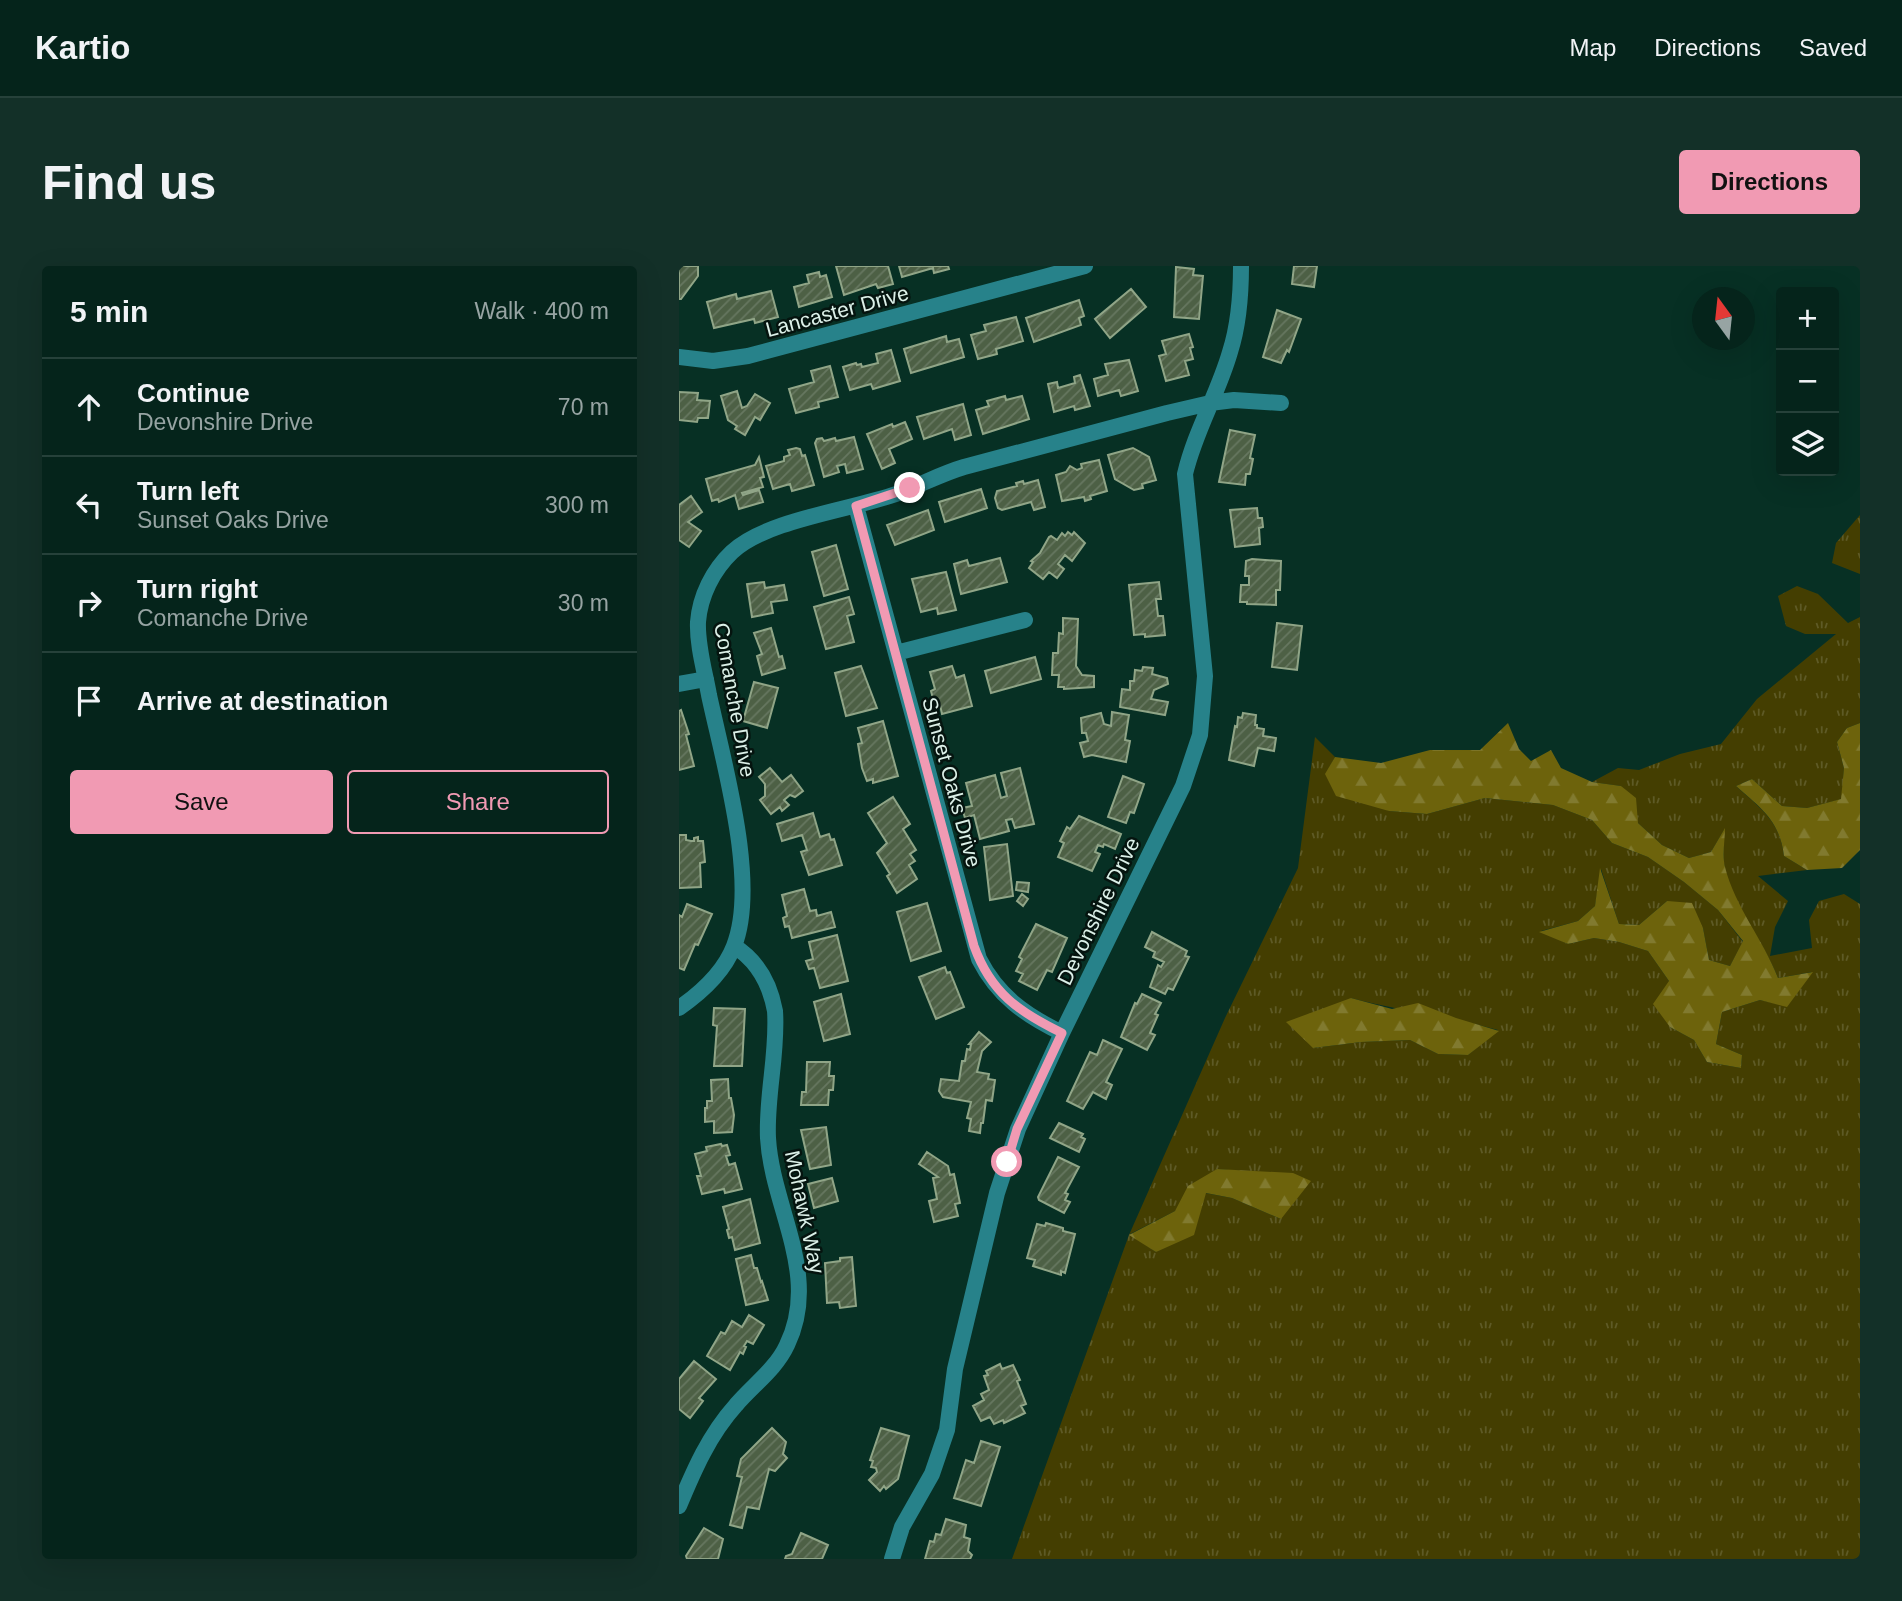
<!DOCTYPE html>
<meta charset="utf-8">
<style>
:root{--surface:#05241b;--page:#133028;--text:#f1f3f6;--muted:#97a4a3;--line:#26413a;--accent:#f19ab3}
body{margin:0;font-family:Helvetica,sans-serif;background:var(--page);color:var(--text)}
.controls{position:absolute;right:21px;top:21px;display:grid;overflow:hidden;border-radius:7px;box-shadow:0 7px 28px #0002}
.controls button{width:63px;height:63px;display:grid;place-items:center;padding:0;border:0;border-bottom:2px solid var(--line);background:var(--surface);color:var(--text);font:35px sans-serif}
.compass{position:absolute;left:1013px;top:21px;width:63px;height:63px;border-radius:50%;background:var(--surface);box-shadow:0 7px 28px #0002;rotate:345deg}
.stop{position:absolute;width:21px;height:21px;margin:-16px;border:5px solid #f19ab3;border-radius:50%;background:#fff}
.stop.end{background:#f19ab3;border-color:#fff;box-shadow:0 2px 7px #0008}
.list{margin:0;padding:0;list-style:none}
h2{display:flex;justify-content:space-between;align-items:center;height:91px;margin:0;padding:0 28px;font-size:30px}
h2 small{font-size:23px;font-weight:400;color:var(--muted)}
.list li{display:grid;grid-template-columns:46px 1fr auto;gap:21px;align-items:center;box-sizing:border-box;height:98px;padding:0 28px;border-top:2px solid var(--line)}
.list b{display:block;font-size:26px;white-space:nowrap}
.list p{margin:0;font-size:23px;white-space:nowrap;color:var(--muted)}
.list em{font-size:23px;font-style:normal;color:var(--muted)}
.actions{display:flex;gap:14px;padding:21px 28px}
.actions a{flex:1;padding:16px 0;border:2px solid var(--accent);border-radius:7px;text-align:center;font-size:24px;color:var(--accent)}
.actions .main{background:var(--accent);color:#111}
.icon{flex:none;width:38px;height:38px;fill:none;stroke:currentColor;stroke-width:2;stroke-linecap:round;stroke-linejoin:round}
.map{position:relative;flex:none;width:1181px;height:1293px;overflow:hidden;border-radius:7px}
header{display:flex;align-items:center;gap:42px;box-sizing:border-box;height:98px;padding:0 35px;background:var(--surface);border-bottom:2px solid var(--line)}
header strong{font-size:33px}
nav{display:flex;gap:38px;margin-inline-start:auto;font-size:24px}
.intro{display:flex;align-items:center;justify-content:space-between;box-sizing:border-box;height:168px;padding:0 42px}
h1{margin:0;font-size:49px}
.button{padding:18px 32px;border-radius:7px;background:var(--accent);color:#111;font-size:24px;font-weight:700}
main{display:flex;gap:42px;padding:0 42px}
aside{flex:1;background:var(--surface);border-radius:7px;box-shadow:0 7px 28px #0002}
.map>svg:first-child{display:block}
.grass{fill:url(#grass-tufts);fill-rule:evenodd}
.forest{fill:url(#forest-firs)}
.building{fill:url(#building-hatch);stroke:#90a587;stroke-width:2}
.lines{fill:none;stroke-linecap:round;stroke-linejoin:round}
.minor{stroke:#27828a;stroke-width:16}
.route{stroke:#f19ab3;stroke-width:9}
.labels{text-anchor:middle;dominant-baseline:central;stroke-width:5;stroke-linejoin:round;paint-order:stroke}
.street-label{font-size:21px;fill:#dcf0e8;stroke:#05140f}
</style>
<header>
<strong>Kartio</strong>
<nav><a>Map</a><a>Directions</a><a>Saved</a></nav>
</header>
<div class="intro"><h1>Find us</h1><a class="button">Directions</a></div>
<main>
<aside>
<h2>5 min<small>Walk · 400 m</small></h2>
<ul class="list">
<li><svg class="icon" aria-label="ahead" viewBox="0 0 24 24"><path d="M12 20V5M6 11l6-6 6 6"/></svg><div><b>Continue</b><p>Devonshire Drive</p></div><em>70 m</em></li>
<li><svg class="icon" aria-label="left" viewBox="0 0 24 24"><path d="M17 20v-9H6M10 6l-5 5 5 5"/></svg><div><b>Turn left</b><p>Sunset Oaks Drive</p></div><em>300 m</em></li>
<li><svg class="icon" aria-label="right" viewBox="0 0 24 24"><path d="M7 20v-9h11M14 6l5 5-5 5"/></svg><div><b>Turn right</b><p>Comanche Drive</p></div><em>30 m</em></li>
<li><svg class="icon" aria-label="arrive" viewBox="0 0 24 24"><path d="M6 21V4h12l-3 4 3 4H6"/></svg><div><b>Arrive at destination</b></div></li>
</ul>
<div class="actions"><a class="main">Save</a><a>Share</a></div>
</aside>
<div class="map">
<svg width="1181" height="1293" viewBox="0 0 1181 1293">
<defs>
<pattern id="grass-tufts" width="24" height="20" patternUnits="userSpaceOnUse" patternTransform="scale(1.75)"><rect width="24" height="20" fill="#443e01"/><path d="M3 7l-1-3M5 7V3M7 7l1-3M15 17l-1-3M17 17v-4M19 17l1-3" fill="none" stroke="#5e5a26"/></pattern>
<pattern id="forest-firs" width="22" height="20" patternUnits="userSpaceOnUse" patternTransform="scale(1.75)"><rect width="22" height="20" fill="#6d630c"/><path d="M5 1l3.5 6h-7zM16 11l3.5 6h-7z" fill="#817a2f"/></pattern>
<pattern id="building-hatch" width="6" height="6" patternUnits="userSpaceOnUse" patternTransform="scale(1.75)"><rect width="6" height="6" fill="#4d6045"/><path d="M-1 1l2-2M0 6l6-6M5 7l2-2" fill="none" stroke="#667760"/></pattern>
</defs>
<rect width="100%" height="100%" fill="#073024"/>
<path class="grass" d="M1181,249V308L1153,297L1157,277Z
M1118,320L1139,328L1169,357L1181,351V457L1168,462L1158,476L1165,502L1163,533L1128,542L1103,540L1073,513L1057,520C1082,543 1101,555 1105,590L1128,604L1079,610L1109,635L1096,661L1091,690L1133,682L1130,654L1140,635L1165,628L1181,638V1293H333L450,969L546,752L619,602L636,471L656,491L647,508L710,545L748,548L806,532L874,539L913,554L933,577L969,591L1005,616L1039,644L1064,676L1051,700L1030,694L1024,662L988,635L960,659L940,658L922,603L916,640L899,655L862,665L889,678L915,672L940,676L969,685L990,715L991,761L1015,774L1028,796L1062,802L1063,789L1037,778L1043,746L1081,734L1108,740L1133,706L1099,712C1085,675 1050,635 1045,597C1044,586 1045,574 1045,564L1032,586L1010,592L983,579L959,557L942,520L913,516L939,502L960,504L1001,488L1042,478L1078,433L1157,368H1126L1107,360L1099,330ZM672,732C720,745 770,750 819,764L789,789L759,788L731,774L682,776L634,782ZM538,903L573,906L602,953L553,932L526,927L477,986L451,968L496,945Z"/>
<path class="forest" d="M829,457L840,483L852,495L872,484L882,502L913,516L942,520L957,532L959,557L983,579L1010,592L1032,586L1046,562C1046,574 1043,589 1046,601C1056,641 1084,673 1099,712L1134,706L1108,741L1081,734L1043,746L1037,778L1063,789L1062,802L1028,796L1015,774L991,761L974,738L990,715L969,685L940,676L915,672L889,678L860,666L899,655L916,640L921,602L940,658L960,659L988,635L1013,637L1024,662L1030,694L1051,700L1064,675L1039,644L1005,616L969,591L933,577L913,554L874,539L806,532L748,548L710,545L657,530L646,508L656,491L702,497L751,484H801Z
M1181,457V584L1163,602L1128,604L1105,590C1101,555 1082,542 1057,520L1073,513L1103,540L1128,542L1162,533L1165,502L1158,476L1168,462Z
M672,732L713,743L739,737L777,752L820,765L789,789L759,788L731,774L682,776L634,782L607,756Z
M538,903L614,907L632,915L602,953L553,932L527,927L515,969L477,986L450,969L496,945L509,920Z"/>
<path class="building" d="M0,0H19V10L2,33H0Z
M157,0H209L214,18L199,22L197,18L165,29Z
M220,0H269L270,3L255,7L254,2L223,11Z
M615,0H638L635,21L613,18Z
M497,1L515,3L514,9L524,10L520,53L495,51Z
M140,6L141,11L147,9L153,31L120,41L115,21L130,17L128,9Z
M452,23L467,41L431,72L416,53Z
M92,25L99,51L76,57L75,53L35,62L28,36L57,28L58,33Z
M400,34L405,50L400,52L402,59L355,76L347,52Z
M598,44L622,53L610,86L608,84L602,97L584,91Z
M337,51L344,75L317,83L318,88L299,93L292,69L307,65L305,59Z
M510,68L514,81L511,82L514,93L506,95L510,109L487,115L480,90L487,88L483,75Z
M267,70L268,76L280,73L285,91L232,107L225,83Z
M212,84L221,115L194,123L192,118L171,124L164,101L177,97L178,99L182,98L183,101L199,97L197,88Z
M450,94L459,125L442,130L440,124L419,130L415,113L429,109L426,98Z
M151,100L159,131L139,136L140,141L117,147L110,123L135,116L132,105Z
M401,109L411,140L396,144L395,140L375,146L369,118L378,116L379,122L396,117L395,111Z
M58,125L63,142L68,140L76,128L91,137L81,154L76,151L66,169L56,163L58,160L49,154L42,130Z
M0,126L19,127L18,134L31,135L29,152H19L18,156L0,154Z
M326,130L327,134L343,130L350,153L304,168L297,144L310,140L308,135Z
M284,138L292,169L276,174L273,163L245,173L238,151Z
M226,156L233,173L210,183L216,197L203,203L188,168L213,158L214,161Z
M551,164L576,169L571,192L574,193L571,208H567L566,219L540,216Z
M175,171L184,203L168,207L166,198L158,200L160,206L145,211L136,177L138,173L143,172L145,175L156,172L157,175Z
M117,182L121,183L123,190L126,189L135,219L113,225L111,218L94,223L87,200L105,195V191L111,189L109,184Z
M454,182L470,191L477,214L463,218L464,222L455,224L436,213L429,189Z
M80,191L85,211L81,212L84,221L63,227L64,229L80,224L84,236L60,243L56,229L40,236L39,233L33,235L27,213L76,199Z
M420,194L428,225L411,230L412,233L406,235L405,231L383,235L377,209L387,206L391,200L398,204L403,202L402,198Z
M359,214L366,241L355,244L352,236L323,244L319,242L316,232L318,225L338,220L337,217L344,215L345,218Z
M302,223L308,242L266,256L260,236Z
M12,230L23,246L9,256L22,265L10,281L0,274V239Z
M578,242L579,252H583L584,261L580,262L581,278L556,281L551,244Z
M249,244L255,264L216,279L208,259Z
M389,266L393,269L395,266L406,277L393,295L386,289L379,298L385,303L378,312L370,306L364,313L350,302L354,296L352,295L361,287L370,271L372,270L378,274L383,267L386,270Z
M157,279L169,323L145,330L133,286Z
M321,292L328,316L282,328L275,298L288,294L290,300Z
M573,293L602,295L601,324H597V339L568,338V336H561L562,319H570V310H566L567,295Z
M267,306L277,344L259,348L258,342L242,346L233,313Z
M85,316L86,322L105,319L108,334L92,336L94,347L73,351L68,318Z
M480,316L482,333H477L479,350H484L486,369L466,371V368L455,369L450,319Z
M170,331L175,348L168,350L175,376L147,383L135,341Z
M384,352L399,353L397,400L403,409L415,410V421L385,423V421H379L380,409H373L374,387H379L380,367L384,368Z
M598,357L623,360L618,404L593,401Z
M92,362L100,391L103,390L106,402L83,409L78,390L83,388L75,367Z
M356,391L362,413L312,427L306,405Z
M182,400L198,442L167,450L156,407Z
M273,400L277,412L285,409L293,440L263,448L261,439L256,440L252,425L256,423L251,406Z
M464,401L474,402L473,408L488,412L489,418L475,424L472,433L489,436L486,449L441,441L443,423L451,424V415H455L456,404L463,405Z
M75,416L99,422L88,462L64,455Z
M2,444L10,468L7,469L15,500L0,504V445Z
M433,446L450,449L446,474L451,475L447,496L413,489L405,491L401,477L409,475L407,467H403L402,452L422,447L425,458L432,460Z
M564,447L577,449L576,459H578V462L585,463L584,470L597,472L595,485L579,482L575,500L550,494L556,460L558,461L559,451L563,452Z
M204,455L219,510L194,517V513L188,515L183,502L179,478L183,477L179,462Z
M91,502L103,516L112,509L124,525L116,531L111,529L105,534L110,539L103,545L101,541L92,548L81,534L86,530V518L80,511Z
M341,502L355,558L336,562L333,553L327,554L330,565L301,573L295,549L286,552L283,542L293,540L287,517L316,509L322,532L328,530L322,507Z
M444,510L465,518L455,547L451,546L447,557L429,551Z
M214,531L231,558L224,563L237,584L231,588L236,595L230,599L238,613L218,627L208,610L211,608L198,587L208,577L189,547Z
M134,547L141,571L150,568L152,574L155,573L163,599L130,609L122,586L128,584L123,569L103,575L98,558Z
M400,550L442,568L436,583L425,578L424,581L419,579L416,586L421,588L413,605L379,591L385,577L381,575L388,561L391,563Z
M0,569H7V574L12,575H15V572L19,571V575H24L26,596L21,597L22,621L0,622Z
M328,578L334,630L311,634L305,581Z
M338,616L350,617L349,626L337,624Z
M125,623L131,645L137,644L138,650L152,646L156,661L113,672L110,660L106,661L104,652L108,650L103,629Z
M343,628L349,633L344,640L338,635Z
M248,637L262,685L232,695L218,646Z
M8,638L33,648L19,679L16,678L5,704L0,702V649L3,651Z
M357,658L388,672L373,706L368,704L358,724L340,715L344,708L337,705L343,693L340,691Z
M473,666L508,685L506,690L510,691L494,724L489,722L486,728L471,721L479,699L482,701L485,696L474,691L476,686L466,681Z
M158,669L169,715L141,722L135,702L130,703L127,695L134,693L130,676Z
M266,701L268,707L271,706L285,741L257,753L240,711Z
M162,728L171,768L145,775L135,736Z
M463,728L482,737L476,748L479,749L471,767L476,769L468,784L442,771L456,737L458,738Z
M35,742L66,743L63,800H35L38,760L34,759Z
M300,766L312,776L303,785L298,806L310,808L309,813L316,814L313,835L307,834L304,857H302L301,867L290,865L292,853L288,852L292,836L264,831L260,825L262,813L280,815L283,795H286L288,783L291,784L292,778H290Z
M424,774L443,783L427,816L433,819L427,833L414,826L404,843L388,835L411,786L418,789Z
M128,796H151L150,810H155L154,824H150L149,839H122L123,826H127Z
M49,813L50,832H52L55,849L53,866L35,867V855L26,856V842H28V835H33L32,814Z
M380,857L404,868L402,871L406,873L400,886L371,872Z
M147,861L152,899L131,903L122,864Z
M42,878L43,880L48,879L51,889L47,890L50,899L56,897L63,923L46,927L45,923L23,928L18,910H22L16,888L28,885L27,881Z
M248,886L269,900L271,909L275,908L281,937L276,938L279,950L255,956L250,935L258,933L254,912L259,911L240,898Z
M379,891L400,901L386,927L389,928L386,934L391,936L385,947L360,934L359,931Z
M153,912L159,935L135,942L129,918Z
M71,933L81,977L56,984L53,971L50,972L48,964L50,963L44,941Z
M367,957L384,962V965L396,968L386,1007L382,1005V1009L354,1000L356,994L348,992L358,958L366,960Z
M72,989L75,1002H78L82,1016L83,1015L89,1034L67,1039L57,993Z
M173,991L177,1040L161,1042L160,1036L148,1037L146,997L161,995V992Z
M70,1049L85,1059L74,1078L68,1075L65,1080L67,1081L64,1088L61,1086L51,1104L28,1090L42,1066L46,1068L53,1055L63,1061Z
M15,1095L37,1113L20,1132L24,1135L11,1152L0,1143V1113Z
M321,1098L323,1103L334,1099L341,1114L338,1115L347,1138L342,1140L346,1147L325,1157L324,1154L315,1158L311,1151L302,1155L294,1140L305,1134L302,1128L310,1124L305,1110L309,1109L307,1105Z
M93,1162L107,1176L104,1188L108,1192L96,1205L90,1203L80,1243L68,1241L63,1262L51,1259L63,1211L58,1210L62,1193Z
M202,1162L230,1170L219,1213L207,1223L205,1220L201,1225L190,1214L198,1206L197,1202L192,1201L194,1195L191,1194Z
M302,1175L321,1181L302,1240L275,1232L287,1194L295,1197Z
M267,1253L287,1259L285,1271L291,1273L289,1285L293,1289L291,1293H246L251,1275L255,1276L257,1268L262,1269Z
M25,1262L44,1273L39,1293H8L7,1290Z
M122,1267L149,1279L143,1293H106L107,1290L113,1288Z"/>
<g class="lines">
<path class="minor" d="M0,91L34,95L69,90L406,0
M177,240L300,693C319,730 346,749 383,767
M217,387L346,354
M0,418L27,413
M0,742C23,726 45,706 55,680C80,617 44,495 30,429C26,406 18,380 19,356C21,330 34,304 53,286C87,254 171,244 217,228C240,220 261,208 285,201L488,147L531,137L555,134L602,137
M0,1240C15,1204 30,1169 57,1139C74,1119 97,1103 108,1079C142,1009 93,942 89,872C87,830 99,787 96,745C91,718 79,695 55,680
M213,1293L223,1261L253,1208L268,1164L276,1103L318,927L339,863L383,767L504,520L521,469L526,410L506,208C516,165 539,128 551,86C560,58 562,29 562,0"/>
</g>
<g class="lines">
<path class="route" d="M231,222L177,240L295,680C312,727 340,746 383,767L338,863L328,896"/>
</g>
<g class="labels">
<g class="street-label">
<text transform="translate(158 45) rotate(-15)">Lancaster Drive</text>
<text transform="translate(56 434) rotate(80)">Comanche Drive</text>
<text transform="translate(273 516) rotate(75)">Sunset Oaks Drive</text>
<text transform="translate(419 645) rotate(-64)">Devonshire Drive</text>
<text transform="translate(126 946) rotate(78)">Mohawk Way</text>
</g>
</g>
</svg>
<div class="controls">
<button>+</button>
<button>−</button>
<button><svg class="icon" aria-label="layers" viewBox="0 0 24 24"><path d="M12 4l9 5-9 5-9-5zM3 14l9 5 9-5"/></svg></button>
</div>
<svg class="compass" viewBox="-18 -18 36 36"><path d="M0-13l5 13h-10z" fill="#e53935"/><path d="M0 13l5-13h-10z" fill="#97a4a3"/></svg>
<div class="stop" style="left:328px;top:896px"></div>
<div class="stop end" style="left:231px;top:222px"></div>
</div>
</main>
